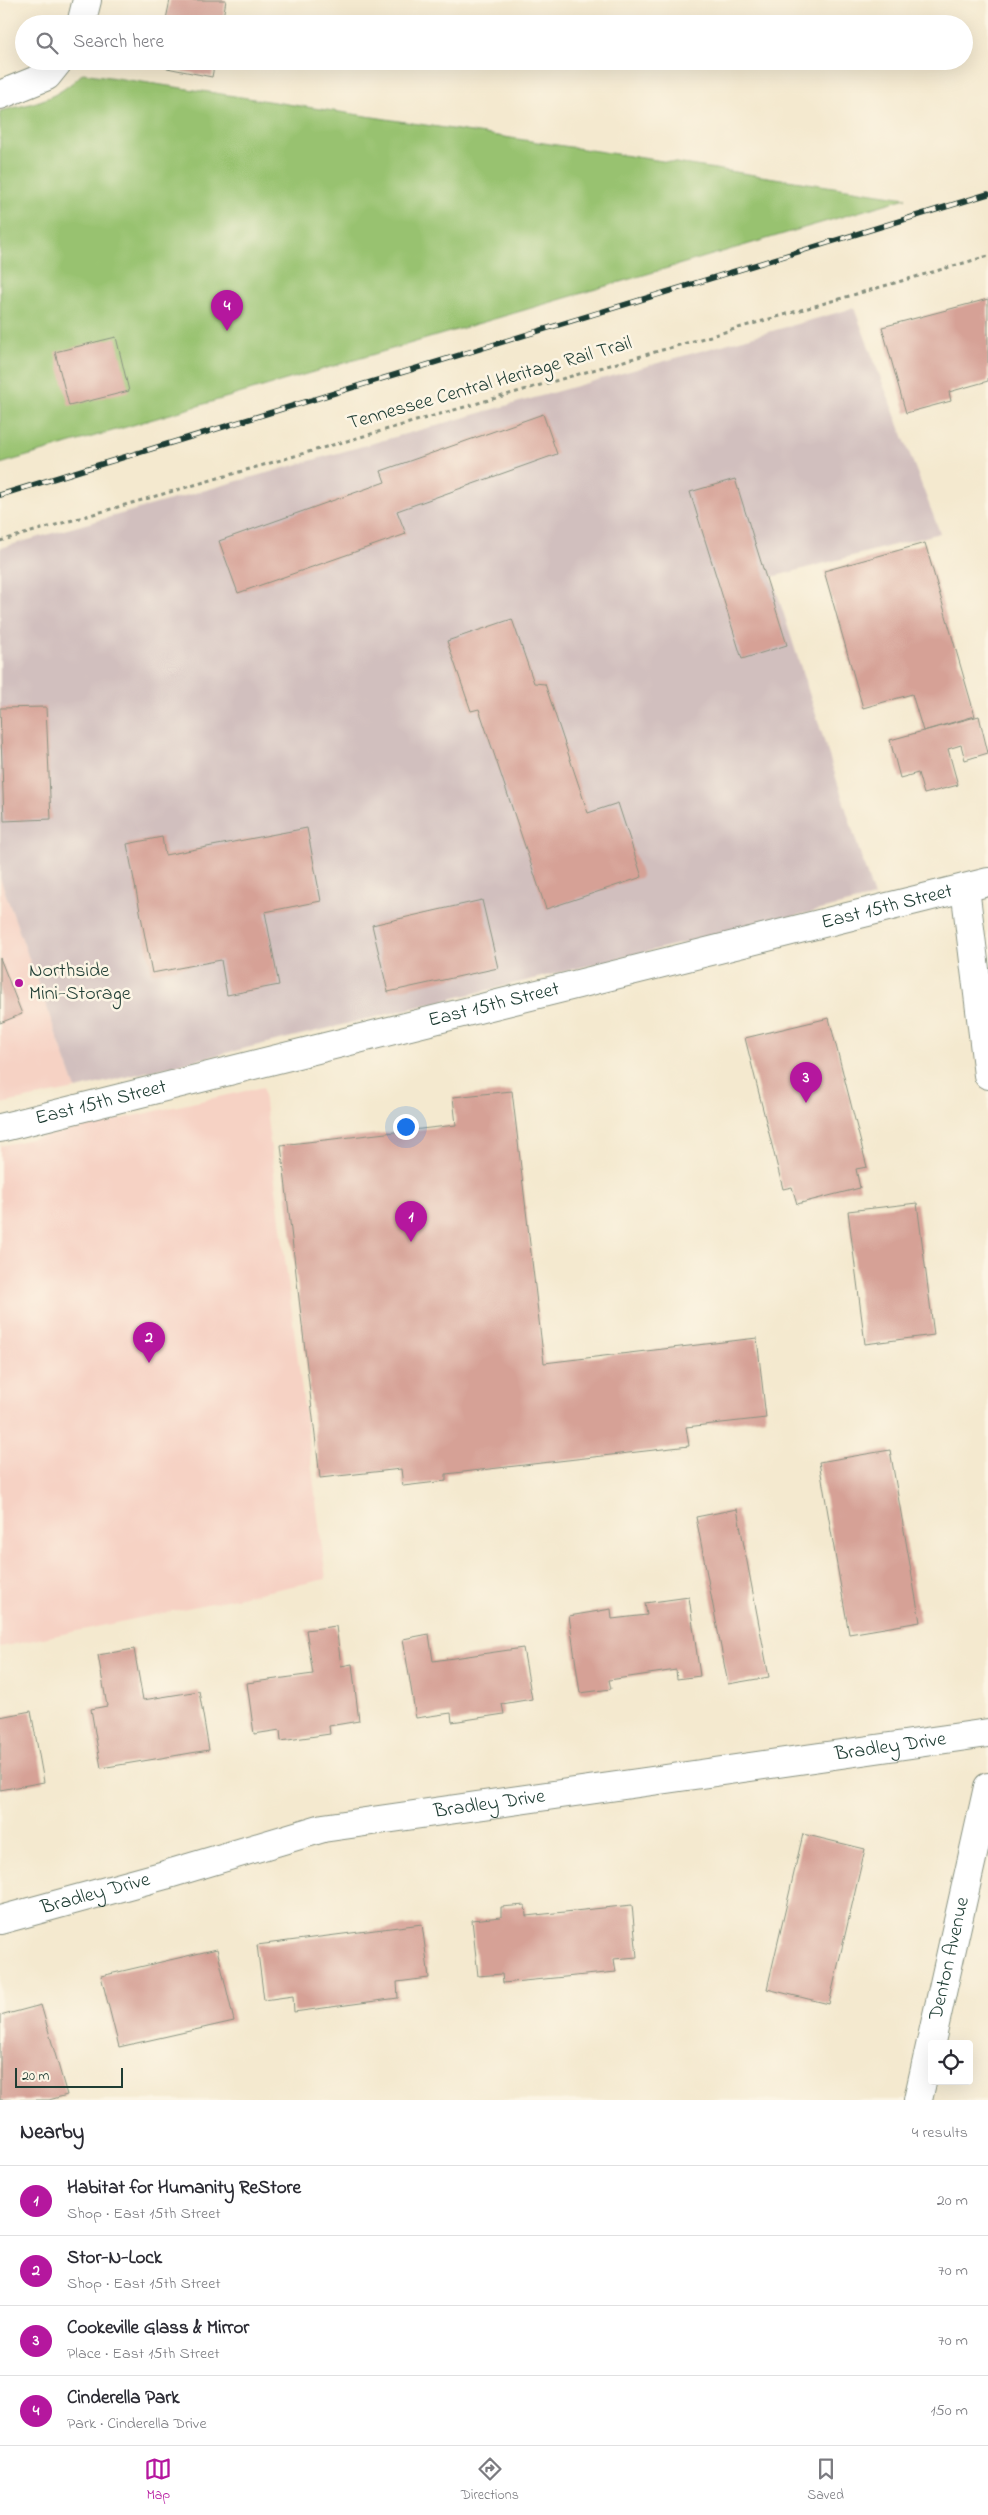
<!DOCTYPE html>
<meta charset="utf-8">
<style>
:root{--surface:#fff;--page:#f2f2f3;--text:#2b2b33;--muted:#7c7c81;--line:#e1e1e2;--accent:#b5179e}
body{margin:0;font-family:"Indie Flower",sans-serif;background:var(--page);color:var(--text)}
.controls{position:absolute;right:15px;bottom:15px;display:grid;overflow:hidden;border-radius:5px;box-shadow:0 5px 20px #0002}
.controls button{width:45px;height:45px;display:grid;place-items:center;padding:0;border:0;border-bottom:1px solid var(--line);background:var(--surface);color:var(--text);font:25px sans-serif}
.scale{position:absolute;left:15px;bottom:12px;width:108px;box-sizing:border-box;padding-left:5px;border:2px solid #1f3d34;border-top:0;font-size:14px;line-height:18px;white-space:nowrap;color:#1f3d34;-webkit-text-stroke:4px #fcf5e5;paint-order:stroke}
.you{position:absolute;left:405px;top:1126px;width:18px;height:18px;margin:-12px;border:4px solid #fff;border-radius:50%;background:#1a73e8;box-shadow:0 0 0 8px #1a73e833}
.badge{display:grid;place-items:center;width:32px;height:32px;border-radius:50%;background:var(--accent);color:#fff;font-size:16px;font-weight:700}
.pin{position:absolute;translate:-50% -41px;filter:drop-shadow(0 1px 2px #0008)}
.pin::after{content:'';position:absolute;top:26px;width:18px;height:15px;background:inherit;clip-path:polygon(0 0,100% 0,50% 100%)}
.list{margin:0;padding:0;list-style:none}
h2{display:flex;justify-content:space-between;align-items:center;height:65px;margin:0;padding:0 20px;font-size:21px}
h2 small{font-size:16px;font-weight:400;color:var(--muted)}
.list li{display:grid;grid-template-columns:32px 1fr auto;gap:15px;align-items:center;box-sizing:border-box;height:70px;padding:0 20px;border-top:1px solid var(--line)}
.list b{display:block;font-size:19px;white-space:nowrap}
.list p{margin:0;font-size:16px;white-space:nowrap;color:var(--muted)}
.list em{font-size:16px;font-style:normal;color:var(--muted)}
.icon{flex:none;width:28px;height:28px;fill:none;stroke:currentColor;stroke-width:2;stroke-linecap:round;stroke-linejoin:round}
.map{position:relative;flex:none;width:988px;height:2100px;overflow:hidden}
.search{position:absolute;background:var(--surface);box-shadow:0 5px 20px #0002;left:15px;right:15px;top:15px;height:55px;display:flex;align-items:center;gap:12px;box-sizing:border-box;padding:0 18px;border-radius:28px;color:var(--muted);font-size:19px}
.sheet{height:345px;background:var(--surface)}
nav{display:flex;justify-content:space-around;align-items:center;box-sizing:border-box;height:70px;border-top:1px solid var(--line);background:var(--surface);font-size:14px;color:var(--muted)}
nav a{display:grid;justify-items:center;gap:2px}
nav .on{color:var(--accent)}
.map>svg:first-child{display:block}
.built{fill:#f6d2c4}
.industrial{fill:#d1bfbe}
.green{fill:#98c26f;stroke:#5c8052}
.building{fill:#d6a196}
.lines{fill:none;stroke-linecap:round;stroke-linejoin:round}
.minor-casing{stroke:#8a9382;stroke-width:30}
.path{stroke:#8a9382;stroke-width:3;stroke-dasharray:4 4;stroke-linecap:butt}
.minor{stroke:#fff;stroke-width:28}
.rail-casing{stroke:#1f3d34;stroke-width:5.5}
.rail{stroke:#fcf5e5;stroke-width:4;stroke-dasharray:11;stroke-linecap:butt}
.poi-dot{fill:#b5179e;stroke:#fcf5e5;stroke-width:2}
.labels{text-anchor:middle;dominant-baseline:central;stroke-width:5;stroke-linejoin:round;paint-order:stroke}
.street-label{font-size:20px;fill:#1f3d34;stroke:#fcf5e5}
.poi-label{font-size:20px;fill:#1f3d34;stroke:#fcf5e5;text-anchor:start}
</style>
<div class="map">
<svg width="988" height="2100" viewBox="0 0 988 2100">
<rect width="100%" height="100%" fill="#fcf5e5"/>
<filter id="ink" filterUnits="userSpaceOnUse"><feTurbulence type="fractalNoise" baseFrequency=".02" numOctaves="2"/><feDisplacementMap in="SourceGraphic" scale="10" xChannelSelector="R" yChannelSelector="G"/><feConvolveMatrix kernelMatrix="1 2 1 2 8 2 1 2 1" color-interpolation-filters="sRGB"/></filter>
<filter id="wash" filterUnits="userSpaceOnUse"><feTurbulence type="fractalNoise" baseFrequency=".0096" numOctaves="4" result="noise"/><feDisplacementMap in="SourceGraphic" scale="20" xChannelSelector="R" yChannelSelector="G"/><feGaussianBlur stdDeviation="1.12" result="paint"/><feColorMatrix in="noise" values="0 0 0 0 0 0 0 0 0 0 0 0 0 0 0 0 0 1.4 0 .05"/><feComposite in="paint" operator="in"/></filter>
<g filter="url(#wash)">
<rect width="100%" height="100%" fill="#f4e9cf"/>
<path class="built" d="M0,878L76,1089L0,1104Z
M263,1087L326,1579L0,1647V1146Z"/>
<path class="industrial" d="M854,308L940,533L772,577L874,897L76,1089L0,878V548Z"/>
<path class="green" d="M83,73L906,198L0,464V111C38,102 54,101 83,73Z"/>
<g id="blocks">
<path class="building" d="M170,0H226L222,24H165Z
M158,61H215L212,77L157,66Z
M988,299V381L949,392L951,401L906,413L882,327Z
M116,337L129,391L69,406L55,352Z
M543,414L557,454L397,511L406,534L238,593L219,541L385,482L381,471Z
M735,479L787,645L742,659L690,492Z
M925,543L975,716L923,731L912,694L863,708L824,571Z
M512,619L534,683L545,684L588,813L618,803L642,877L546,909L479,709L471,711L447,641Z
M46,707L51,819L4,821L0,708Z
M979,716L988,753L965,760L961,745L948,749L958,785L924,794L918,773L900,778L890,740Z
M307,828L321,901L265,912L279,985L227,995L221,960L152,973L127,844L162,837L165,855Z
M482,900L498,968L388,992L372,925Z
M0,958L22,1014L0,1023Z
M829,1018L867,1167L856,1169L860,1188L797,1204L792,1187L783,1189L745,1038Z
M512,1091L544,1363L757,1338L766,1418L686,1427L689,1446L446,1474V1481L403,1486L401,1469L320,1478L281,1145L456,1125L453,1097Z
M917,1203L934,1335L865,1344L848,1211Z
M890,1450L920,1622L849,1634L819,1462Z
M737,1509L769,1677L728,1684L696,1517Z
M689,1597L700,1676L677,1679L676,1670L609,1680L611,1689L580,1693L569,1616L611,1609L612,1619L647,1615L645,1603Z
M336,1626L341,1666L352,1664L359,1721L329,1726L330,1734L281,1741L280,1730L254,1734L247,1683L313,1674L306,1630Z
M429,1634L433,1661L523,1648L532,1699L502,1704L504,1714L452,1722L451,1713L416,1718L403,1639Z
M134,1649L143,1700L199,1691L209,1750L101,1768L91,1709L107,1706L98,1655Z
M31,1711L44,1782L0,1790V1717Z
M803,1834L865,1849L829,2004L767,1989Z
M525,1905L526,1916L632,1905L637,1957L614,1959L616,1972L503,1983L502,1974L478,1976L472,1920L501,1917V1907Z
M422,1924L429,1978L397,1982L398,1998L294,2012L293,1996L264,2000L257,1945Z
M217,1949L234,2021L119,2047L101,1976Z
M41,2005L67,2095L49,2100H0V2016Z"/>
</g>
</g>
<g filter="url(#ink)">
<use href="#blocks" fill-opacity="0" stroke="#8a9382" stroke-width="1"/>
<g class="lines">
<defs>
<g id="minor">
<path d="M81,24L87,0"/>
<path d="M0,95L47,76L59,61"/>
<path d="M965,888L988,1075"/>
<path id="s1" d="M0,1128L988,882"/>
<path id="s2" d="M0,1920L165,1875L323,1828L988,1733"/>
<path id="s3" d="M918,2100L988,1787"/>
</g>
</defs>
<use href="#minor" class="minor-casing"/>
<path class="path" d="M0,541L988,256"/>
<use href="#minor" class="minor"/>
<defs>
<path id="rail" d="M0,495L988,194"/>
</defs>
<use href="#rail" class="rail-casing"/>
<use href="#rail" class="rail"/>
</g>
</g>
<circle class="poi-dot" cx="19" cy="983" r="5"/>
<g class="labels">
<g class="street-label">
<text transform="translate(490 384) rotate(-16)">Tennessee Central Heritage Rail Trail</text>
<text stroke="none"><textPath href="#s1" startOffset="914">East 15th Street</textPath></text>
<text stroke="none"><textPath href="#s1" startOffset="509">East 15th Street</textPath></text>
<text stroke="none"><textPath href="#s1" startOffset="104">East 15th Street</textPath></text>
<text stroke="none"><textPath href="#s2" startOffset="909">Bradley Drive</textPath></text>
<text stroke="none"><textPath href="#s2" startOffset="504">Bradley Drive</textPath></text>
<text stroke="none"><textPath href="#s2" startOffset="99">Bradley Drive</textPath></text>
<text stroke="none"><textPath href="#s3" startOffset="145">Denton Avenue</textPath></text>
</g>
<g class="poi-label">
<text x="29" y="971">Northside<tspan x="29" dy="23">Mini-Storage</tspan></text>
</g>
</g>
</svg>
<div class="controls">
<button><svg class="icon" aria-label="locate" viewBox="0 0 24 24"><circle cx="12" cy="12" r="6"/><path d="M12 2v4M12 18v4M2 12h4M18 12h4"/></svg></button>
</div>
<div class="scale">20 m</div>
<div class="you"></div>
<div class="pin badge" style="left:411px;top:1242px">1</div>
<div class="pin badge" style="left:149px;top:1363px">2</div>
<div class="pin badge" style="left:806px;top:1103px">3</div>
<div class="pin badge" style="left:227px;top:331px">4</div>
<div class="search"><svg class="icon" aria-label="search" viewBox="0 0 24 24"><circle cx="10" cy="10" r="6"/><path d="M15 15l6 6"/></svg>Search here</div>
</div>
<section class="sheet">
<h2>Nearby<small>4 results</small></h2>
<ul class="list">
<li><span class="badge">1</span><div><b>Habitat for Humanity ReStore</b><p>Shop · East 15th Street</p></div><em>20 m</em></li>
<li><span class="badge">2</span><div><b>Stor-N-Lock</b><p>Shop · East 15th Street</p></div><em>70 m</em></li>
<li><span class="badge">3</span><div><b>Cookeville Glass &amp; Mirror</b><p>Place · East 15th Street</p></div><em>70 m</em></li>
<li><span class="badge">4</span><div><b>Cinderella Park</b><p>Park · Cinderella Drive</p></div><em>150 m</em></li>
</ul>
</section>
<nav>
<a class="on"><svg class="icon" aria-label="map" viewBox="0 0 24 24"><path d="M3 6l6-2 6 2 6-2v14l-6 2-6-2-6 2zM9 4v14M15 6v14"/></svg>Map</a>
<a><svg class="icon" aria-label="directions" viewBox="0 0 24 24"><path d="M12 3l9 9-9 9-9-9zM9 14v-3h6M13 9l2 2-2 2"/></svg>Directions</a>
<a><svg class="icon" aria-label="saved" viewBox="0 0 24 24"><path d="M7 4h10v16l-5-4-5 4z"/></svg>Saved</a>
</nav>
